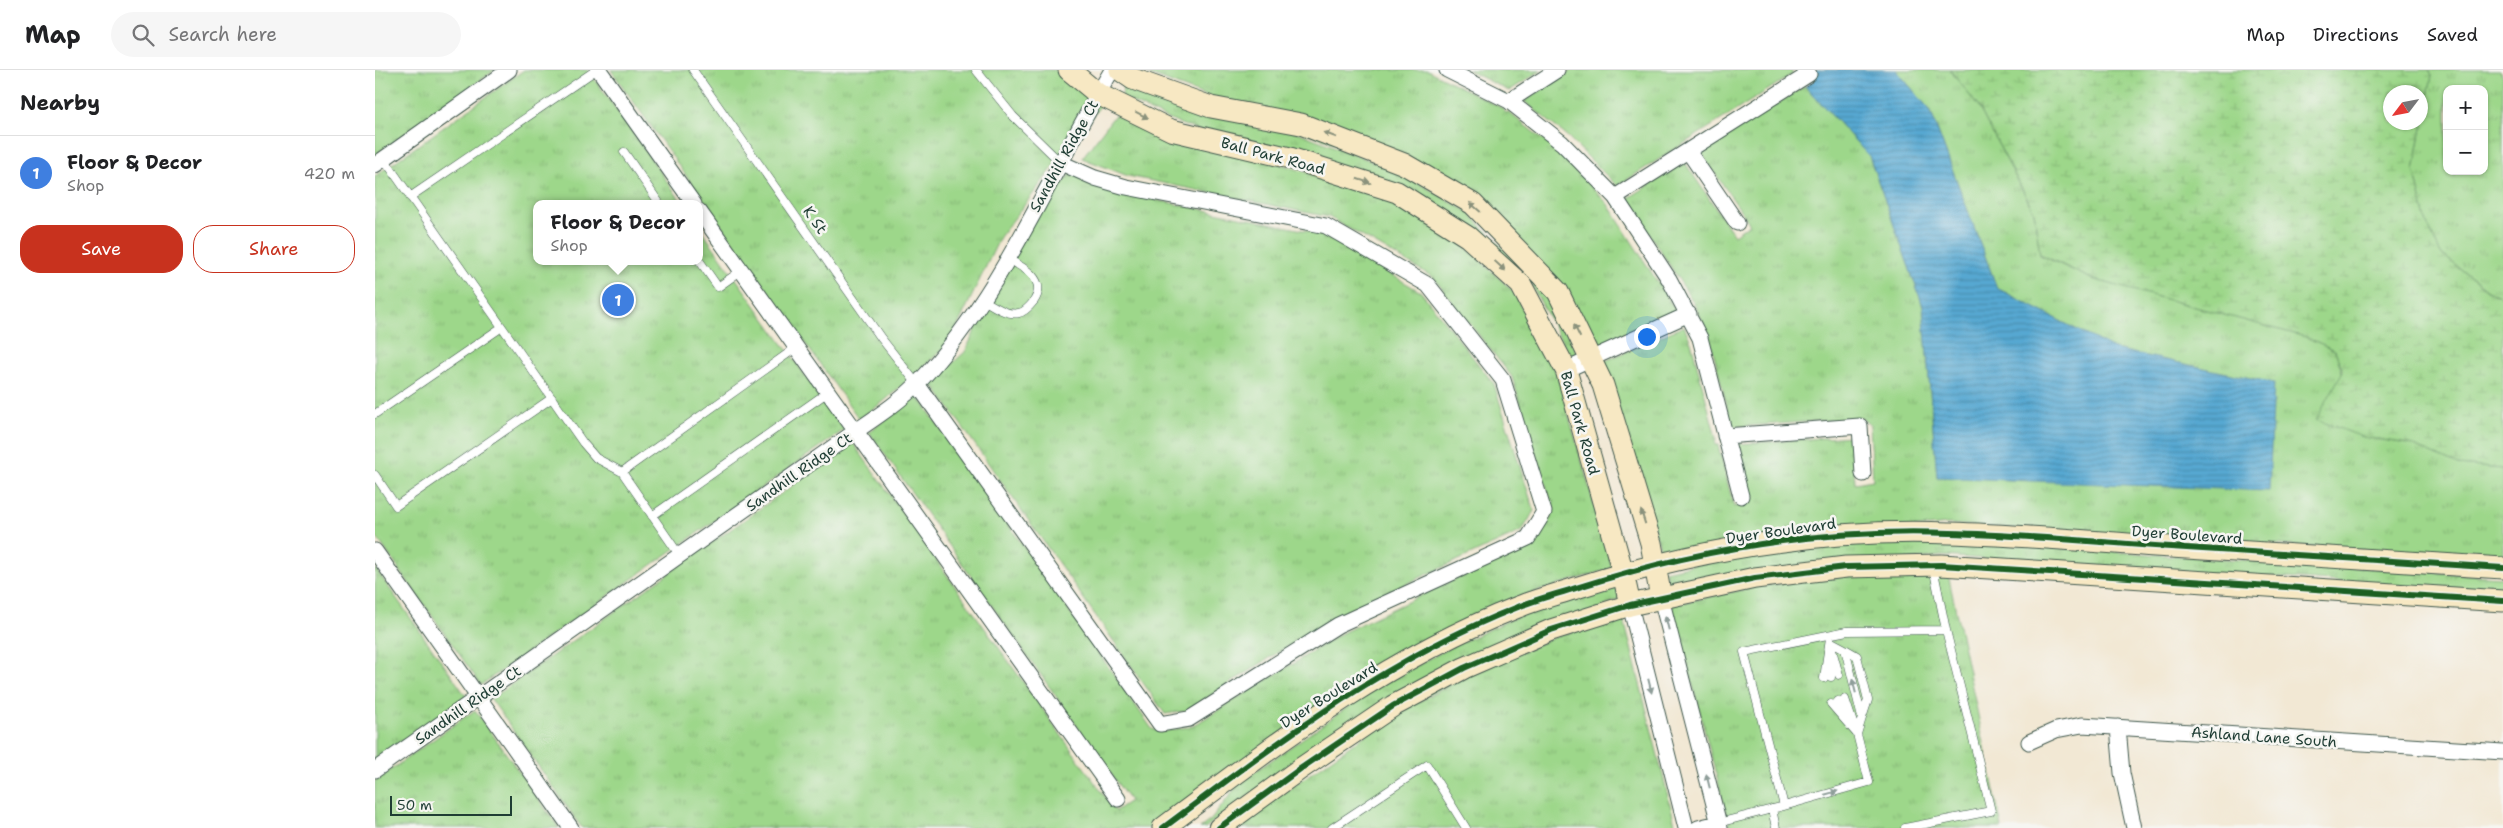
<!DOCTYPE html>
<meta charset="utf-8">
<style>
:root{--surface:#fff;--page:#f6f6f6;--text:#202124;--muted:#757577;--line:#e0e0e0;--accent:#c8321e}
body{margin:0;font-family:"Shantell Sans",sans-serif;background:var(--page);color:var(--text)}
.controls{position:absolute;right:15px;top:15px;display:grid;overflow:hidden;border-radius:10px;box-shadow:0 1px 4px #0004}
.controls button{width:45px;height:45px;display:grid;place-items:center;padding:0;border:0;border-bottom:1px solid var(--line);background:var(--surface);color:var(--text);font:25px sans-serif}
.compass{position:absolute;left:2008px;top:15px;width:45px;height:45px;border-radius:50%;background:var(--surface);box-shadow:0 1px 4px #0004;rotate:238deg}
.scale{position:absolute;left:15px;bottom:12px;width:122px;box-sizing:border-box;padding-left:5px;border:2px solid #1f3d34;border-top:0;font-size:14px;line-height:18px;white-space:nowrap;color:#1f3d34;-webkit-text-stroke:4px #f6f6f2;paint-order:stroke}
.you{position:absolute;left:1271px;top:266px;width:18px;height:18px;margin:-12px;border:4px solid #fff;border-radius:50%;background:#1a73e8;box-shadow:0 0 0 8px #1a73e833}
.badge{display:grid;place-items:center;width:32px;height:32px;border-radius:50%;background:var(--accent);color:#fff;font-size:16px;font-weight:700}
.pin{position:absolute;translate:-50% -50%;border:2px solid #fff;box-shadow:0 1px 5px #0006}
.popup{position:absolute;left:158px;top:130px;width:170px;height:65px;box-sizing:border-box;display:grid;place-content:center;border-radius:10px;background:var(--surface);filter:drop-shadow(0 1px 4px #0005);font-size:16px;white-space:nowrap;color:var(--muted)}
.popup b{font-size:19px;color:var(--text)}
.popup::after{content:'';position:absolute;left:50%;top:100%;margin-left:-10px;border:10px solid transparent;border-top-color:var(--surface)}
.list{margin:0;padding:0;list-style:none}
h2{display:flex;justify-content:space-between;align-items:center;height:65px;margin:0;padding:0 20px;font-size:21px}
h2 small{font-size:16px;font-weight:400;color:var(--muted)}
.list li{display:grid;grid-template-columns:32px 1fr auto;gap:15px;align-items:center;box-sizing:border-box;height:75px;padding:0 20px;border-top:1px solid var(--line)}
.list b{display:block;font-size:19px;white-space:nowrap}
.list p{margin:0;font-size:16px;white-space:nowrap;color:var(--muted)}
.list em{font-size:16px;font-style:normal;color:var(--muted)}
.actions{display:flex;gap:10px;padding:15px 20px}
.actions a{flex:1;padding:11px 0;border:1px solid var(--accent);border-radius:20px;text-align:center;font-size:18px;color:var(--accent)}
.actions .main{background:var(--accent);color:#fff}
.icon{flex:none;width:28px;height:28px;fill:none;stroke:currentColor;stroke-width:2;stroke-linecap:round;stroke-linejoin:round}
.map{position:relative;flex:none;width:2128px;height:758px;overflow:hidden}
header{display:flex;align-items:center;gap:30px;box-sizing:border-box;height:70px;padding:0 25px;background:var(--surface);border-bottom:1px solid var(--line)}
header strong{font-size:24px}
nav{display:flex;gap:28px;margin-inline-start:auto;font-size:18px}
.search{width:350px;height:45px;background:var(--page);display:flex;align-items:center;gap:12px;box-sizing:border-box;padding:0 18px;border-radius:28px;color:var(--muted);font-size:19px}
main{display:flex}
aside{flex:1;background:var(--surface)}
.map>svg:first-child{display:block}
.grass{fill:url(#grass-tufts);stroke:#5e8a5f;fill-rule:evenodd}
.wetland{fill:url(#wetland-marsh);stroke:#5e8a5f;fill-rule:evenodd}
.water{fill:url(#water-rules);stroke:#3b7283}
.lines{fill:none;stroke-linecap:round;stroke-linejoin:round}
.lane-casing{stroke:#3f574c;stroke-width:9}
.street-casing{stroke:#3f574c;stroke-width:17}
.secondary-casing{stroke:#3f574c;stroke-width:23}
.lane{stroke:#fff;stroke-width:8}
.street{stroke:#fff;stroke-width:15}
.secondary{stroke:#f7e8c3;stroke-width:21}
.cycleway-casing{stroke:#f6f6f2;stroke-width:9}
.cycleway{stroke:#1b5e20;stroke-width:6}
.oneway{fill:#8b927c}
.oneway2{fill:#8f9e9a}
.labels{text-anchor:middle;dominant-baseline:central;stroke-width:5;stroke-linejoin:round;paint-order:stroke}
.street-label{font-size:15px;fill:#1f3d34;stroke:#f6f6f2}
</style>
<header>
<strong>Map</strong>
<div class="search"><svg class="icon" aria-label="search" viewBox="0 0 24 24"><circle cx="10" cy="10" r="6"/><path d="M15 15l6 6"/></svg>Search here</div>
<nav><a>Map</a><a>Directions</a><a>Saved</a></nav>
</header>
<main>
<aside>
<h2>Nearby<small></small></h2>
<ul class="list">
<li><span class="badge" style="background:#3f7fe0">1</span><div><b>Floor &amp; Decor</b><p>Shop</p></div><em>420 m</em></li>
</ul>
<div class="actions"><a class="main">Save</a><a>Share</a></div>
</aside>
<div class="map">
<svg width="2128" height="758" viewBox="0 0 2128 758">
<defs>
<pattern id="grass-tufts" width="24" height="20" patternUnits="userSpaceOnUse" patternTransform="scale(1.25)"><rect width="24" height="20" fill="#9dd78a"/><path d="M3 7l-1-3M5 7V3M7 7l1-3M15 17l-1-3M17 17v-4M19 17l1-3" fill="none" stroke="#87b978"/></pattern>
<pattern id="wetland-marsh" width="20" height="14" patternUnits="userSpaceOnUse" patternTransform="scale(1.25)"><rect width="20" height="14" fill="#9dd78a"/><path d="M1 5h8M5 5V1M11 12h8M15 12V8" fill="none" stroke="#87b978"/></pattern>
<pattern id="water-rules" width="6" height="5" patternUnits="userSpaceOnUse" patternTransform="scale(1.25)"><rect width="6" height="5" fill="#57a8d2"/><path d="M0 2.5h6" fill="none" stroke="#478aab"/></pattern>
</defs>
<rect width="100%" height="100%" fill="#f6f6f2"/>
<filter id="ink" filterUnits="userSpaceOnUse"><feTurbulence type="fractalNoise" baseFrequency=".02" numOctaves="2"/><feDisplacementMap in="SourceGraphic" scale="10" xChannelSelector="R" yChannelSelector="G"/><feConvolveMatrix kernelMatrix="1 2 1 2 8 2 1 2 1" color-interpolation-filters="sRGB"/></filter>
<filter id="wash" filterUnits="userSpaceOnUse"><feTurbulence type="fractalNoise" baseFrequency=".0096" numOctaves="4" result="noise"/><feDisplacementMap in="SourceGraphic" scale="20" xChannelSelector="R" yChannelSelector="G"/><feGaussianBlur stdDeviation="1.12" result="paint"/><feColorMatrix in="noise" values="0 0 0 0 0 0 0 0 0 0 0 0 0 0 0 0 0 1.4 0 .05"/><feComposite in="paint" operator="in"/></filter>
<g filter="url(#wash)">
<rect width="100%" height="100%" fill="#f2e8d4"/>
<path class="grass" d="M0,0H120L0,85Z
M149,0H213L308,134H162V191H324V157L469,360L106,615L0,465V106Z
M236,0H680L725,36L625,167L574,274L508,332L484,349Z
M762,0H1052L1127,38L1131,43L1133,42L1180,79L1232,133L1301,241L1220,277L1103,126Z
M1093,0H1167L1134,21Z
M1198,0H1415L1418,4L1242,116L1193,67L1149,31Z
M1521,0H1575L1603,36L1659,142L1665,185L1717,209L1931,267L1960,280L1988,367L2034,374L2084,395L2128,399V489L1573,454L1287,484L1228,292L1309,256L1316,272L1341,368L1340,375H1343L1359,437L1377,431L1362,374L1477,366L1480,413L1498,410L1495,355L1486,348L1357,357L1334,265L1319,233L1252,129L1310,93L1359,165L1375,154L1326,83L1430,16L1494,86L1548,236L1562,407L1899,313L1739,279L1622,218L1555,40Z
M2054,0H2124L2128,7V227L2117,223L2065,183L2052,154L2039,100L2057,5ZM2072,19H2109V101H2072Z
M748,13L922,62L1024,102L1092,141L1175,227L1203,285L1196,288L1157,216L1159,214L1150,204L1148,205L1099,160L800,52L747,28Z
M740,45L793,68L912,96L1017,130L1087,174L1138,221L1182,304L1237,498L1141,528L852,700L774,758H207L116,629L478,373L740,741L755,731L494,362L542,325L777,659L786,662L818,656L967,563L1161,471L1177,445L1178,438L1137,307L1058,207L954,147L753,106L707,88Z
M696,103L747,123L947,164L1046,222L1119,314L1159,441L1147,461L959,547L811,641L790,644L556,312L590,282L640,176Z
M1571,471L2128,507V522L1567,486L1294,518L1290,501L1373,484L1463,474Z
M0,498L91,626L0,690Z
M1573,504L1627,758H1355L1297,535L1381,517L1471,506Z
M1241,514L1244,529L919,692L830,758H825L836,750L865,712L996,621L1074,578L1146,545Z
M1248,546L1301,758H858L1022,643L1093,606L1178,568Z
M100,640L184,758H0V711Z"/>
<path class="wetland" d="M1575,0H2054L2057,5L2039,100L2052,154L2065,183L2116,223L2128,227V399L2084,395L2034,374L1988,367L1941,350L1968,301L1960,280L1931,267L1717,209L1665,184L1659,141L1603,36ZM2016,22H2046V52H2016Z"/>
<path class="water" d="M1441,0H1521L1555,40L1622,218L1739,279L1899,313L1894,421L1562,407L1548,236L1494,86L1430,16L1438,11Z"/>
</g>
<g filter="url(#ink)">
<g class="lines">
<defs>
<path id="lane" d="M318,0L506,268L542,314
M601,0L638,46L686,93
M249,82L285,134
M35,127L221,0
M324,190L343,217L367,200
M608,230C618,235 631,246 644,243C650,242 655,236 659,231C673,210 649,197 632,189
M127,257L208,373L221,388L247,402L305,486
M0,344L127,257L9,89
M247,402L422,277
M0,405L21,436L177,328
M277,446L453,322
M1455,571L1470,579L1487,648L1482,664
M1456,576L1464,605
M1470,579L1482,586L1493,630L1487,648
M1456,591V607
M1449,608L1455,568
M1470,629L1480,659
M1463,631L1472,647
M1409,736L1494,712L1482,664L1456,634
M1397,739L1401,758
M1343,753L1409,736L1369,582L1472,561L1571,560
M957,758L1052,695L1091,758
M1530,758L1616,741L1571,560L1558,497"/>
<path id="street" d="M224,0L319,134
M1072,0L1134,31L1187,73L1240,127L1294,209L1325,268L1366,426
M1134,31L1182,0
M1313,81L1362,153
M0,95L134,0
M1240,127L1434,4L1430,0
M324,141L743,729
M1191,300L1314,244
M542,314L785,654L814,649L963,555L1153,468L1169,442L1128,310L1053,215L951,156L751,117L720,108L686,93
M1350,366L1485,356L1488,404
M0,481L196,758
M1286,528L1345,758
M1255,535L1311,758
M1743,657L1747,703L1759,758
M1654,672L1681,660L1707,655L2128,682
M0,700L481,361C503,346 526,331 544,312C628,223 675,104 737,0
M1323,758L1343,753"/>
<path id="secondary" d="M694,0L723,24L796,60L915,88L1022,122L1093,167L1146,215L1191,300L1248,503L1255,535
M745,0L758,9L836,37L926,54L1029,94L1098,134L1183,222L1228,315L1276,473L1286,528
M788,758C899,675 1012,588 1143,537C1162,529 1183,524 1204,517C1323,479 1449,458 1575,463C1643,465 1712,471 1780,476C1896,483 2012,491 2128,498
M844,758L925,699L1018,636L1089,598L1176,560L1255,535L1380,508L1471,497L1566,495L2128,531"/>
</defs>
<use href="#lane" class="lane-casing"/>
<use href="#street" class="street-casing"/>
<use href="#secondary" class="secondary-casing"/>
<use href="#lane" class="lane"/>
<use href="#street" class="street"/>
<use href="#secondary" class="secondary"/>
<defs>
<path id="cycleway" d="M788,758C899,675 1012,588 1143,537C1162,529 1183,524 1204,517C1323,479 1449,458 1575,463C1643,465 1712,471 1780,476C1896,483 2012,491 2128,498
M844,758L925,699L1018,636L1089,598L1176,560L1255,535L1380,508L1471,497L1566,495L2128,531"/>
</defs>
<use href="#cycleway" class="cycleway-casing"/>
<use href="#cycleway" class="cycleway"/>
</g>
<defs><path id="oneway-solid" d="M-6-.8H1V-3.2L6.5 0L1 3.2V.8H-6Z" transform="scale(1.25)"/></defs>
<g class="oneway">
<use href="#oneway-solid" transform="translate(767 45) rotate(27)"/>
<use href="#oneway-solid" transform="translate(955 65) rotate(-159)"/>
<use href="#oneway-solid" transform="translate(989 111) rotate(18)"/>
<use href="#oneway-solid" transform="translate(1100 137) rotate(-139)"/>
<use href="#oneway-solid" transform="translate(1125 196) rotate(43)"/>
<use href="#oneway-solid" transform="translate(1202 261) rotate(-116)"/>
<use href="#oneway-solid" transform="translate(1268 447) rotate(-108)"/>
</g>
<g class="oneway2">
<use href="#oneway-solid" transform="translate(1292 553) rotate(-104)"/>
<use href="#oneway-solid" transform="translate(1275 616) rotate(76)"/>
<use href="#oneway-solid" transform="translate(1479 616) rotate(-104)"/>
<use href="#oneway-solid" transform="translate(1333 711) rotate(-104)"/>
<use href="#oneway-solid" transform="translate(1456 723) rotate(-16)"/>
</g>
</g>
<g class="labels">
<g class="street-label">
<text transform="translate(689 86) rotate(-61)">Sandhill Ridge Ct</text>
<text transform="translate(898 86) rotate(15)">Ball Park Road</text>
<text transform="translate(440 150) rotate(55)">K St</text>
<text transform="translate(1205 353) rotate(74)">Ball Park Road</text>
<text transform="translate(424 402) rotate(-35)">Sandhill Ridge Ct</text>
<text transform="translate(1406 461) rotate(-8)">Dyer Boulevard</text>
<text transform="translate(1812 465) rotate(4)">Dyer Boulevard</text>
<text transform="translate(954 625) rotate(-32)">Dyer Boulevard</text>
<text transform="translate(93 635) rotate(-35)">Sandhill Ridge Ct</text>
<text transform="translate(1889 667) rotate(4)">Ashland Lane South</text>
</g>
</g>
</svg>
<div class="controls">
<button>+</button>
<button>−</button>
</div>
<svg class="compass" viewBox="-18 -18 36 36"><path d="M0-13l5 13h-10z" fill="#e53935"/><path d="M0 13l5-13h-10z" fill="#757577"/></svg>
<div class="scale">50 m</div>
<div class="you"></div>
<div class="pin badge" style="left:243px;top:230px;background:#3f7fe0">1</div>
<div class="popup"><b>Floor &amp; Decor</b>Shop</div>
</div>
</main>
